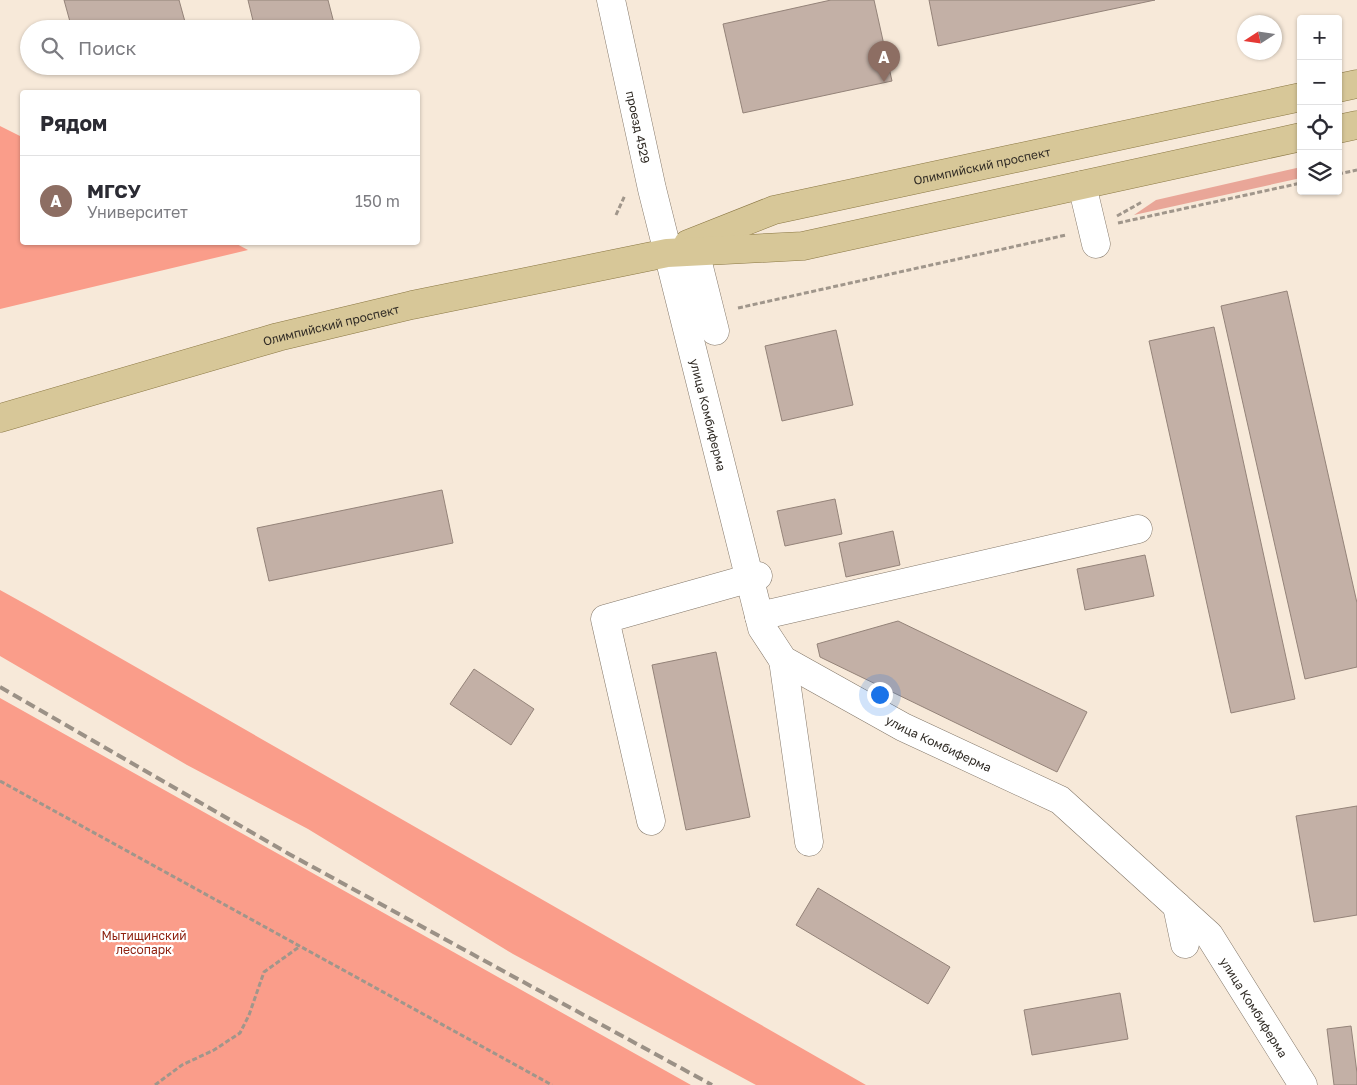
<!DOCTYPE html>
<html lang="ru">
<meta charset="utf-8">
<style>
:root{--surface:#fff;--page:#f2f2f3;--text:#2b2b33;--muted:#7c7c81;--line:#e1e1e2;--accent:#8f2082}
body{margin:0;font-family:"Golos Text",sans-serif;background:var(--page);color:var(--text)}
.controls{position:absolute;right:15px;top:15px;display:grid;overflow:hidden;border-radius:5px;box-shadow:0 1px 4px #0004}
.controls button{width:45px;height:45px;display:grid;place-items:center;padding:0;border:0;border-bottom:1px solid var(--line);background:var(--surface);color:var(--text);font:25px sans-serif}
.compass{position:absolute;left:1237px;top:15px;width:45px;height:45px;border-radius:50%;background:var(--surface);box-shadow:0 1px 4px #0004;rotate:258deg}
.you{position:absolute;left:879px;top:694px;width:18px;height:18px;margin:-12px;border:4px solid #fff;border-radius:50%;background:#1a73e8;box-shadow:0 0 0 8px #1a73e833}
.badge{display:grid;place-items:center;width:32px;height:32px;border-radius:50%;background:var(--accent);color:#fff;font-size:16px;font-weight:700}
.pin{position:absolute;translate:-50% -41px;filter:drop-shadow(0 1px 2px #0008)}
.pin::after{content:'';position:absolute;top:26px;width:18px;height:15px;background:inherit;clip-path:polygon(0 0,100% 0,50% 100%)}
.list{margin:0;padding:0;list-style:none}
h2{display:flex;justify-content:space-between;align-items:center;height:65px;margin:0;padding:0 20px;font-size:21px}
h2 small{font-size:16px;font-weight:400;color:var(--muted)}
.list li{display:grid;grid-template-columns:32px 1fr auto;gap:15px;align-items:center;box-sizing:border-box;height:90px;padding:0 20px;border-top:1px solid var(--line)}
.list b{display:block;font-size:19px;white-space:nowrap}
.list p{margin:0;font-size:16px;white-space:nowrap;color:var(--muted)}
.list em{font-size:16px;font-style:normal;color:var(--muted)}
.icon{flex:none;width:28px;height:28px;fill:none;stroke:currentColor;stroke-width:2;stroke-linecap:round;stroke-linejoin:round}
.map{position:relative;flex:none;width:1357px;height:1085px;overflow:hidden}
.search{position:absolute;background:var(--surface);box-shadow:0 1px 4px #0004;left:20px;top:20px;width:400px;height:55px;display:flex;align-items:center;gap:12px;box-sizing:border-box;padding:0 18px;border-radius:28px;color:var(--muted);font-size:19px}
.panel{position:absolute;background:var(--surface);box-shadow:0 1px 4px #0004;left:20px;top:90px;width:400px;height:155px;border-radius:5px}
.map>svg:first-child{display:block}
.green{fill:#e9a698}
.forest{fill:#fa9d8a}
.building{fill:#c3b0a6;stroke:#948379}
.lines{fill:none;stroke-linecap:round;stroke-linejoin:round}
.minor-casing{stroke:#84786a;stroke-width:29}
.major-casing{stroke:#8b7844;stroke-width:29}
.path{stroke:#a0968b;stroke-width:3;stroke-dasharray:5 2.5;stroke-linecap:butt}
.minor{stroke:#fff;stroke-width:28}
.major{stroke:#d7c798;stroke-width:28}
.rail{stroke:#9b9186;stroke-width:4;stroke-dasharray:10 5;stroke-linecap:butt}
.labels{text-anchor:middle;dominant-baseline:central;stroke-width:4.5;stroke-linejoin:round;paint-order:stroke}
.street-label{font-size:12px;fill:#302b25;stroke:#fff}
.park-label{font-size:12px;fill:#8e2311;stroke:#fff}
</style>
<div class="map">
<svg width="1357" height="1085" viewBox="0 0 1357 1085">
<rect width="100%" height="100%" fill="#f7e9d9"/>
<path class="green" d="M1301,167V178L1134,215L1156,200Z"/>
<path class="forest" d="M0,126L22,137V242H233L248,250L0,309Z
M0,590L38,611L866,1085H756L513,954L308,829L187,765L0,656Z
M0,698L691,1085H0Z"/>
<path class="building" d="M64,0H179L187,29H72Z
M248,0H328L335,27L329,29H255Z
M831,0H874L892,81L743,113L723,24Z
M929,0H1155L938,46Z
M1287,291L1357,603V667L1305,679L1221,306Z
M1214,327L1295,699L1231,713L1149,341Z
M836,330L853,405L782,421L765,346Z
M442,490L453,543L269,581L257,528Z
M835,499L842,534L785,546L777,511Z
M893,531L900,565L846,577L839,543Z
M1145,555L1154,596L1085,610L1077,569Z
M898,621L1087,712L1057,772L820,657L817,644Z
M716,652L750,817L686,830L652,665Z
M474,669L534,709L511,745L450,704Z
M1357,806V915L1314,922L1296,816Z
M818,888L950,967L928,1004L796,925Z
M1120,993L1128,1039L1032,1055L1024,1010Z
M1351,1026L1357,1073V1085H1334L1327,1029Z"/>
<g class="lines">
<defs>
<g id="minor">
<path id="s1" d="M611,0L652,189L762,628L783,660L903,727L1060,800L1209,935L1303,1085"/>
<path d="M1082,185L1096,244"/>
<path d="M695,251L715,331"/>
<path d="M759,616L1138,529"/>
<path d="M783,660L809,842"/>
<path d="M651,821L605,619L758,576"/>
<path d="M1177,906L1185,944"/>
</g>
<g id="major">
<path d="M1338,88L1357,84"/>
<path d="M1338,129L1357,125"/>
<path id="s2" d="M688,244L774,210L1301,97"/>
<path id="s3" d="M0,418L278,337L412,305L667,253L803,246L1301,137"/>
</g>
</defs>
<use href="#minor" class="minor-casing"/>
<use href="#major" class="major-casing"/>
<path class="path" d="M1338,174L1357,170
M616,215L625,195
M1117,216L1142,202
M1118,223L1301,183
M738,308L1066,235
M0,781L552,1085
M155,1085L182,1065L214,1050L240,1033L249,1015L264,972L299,947"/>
<use href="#minor" class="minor"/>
<use href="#major" class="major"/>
<path class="rail" d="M0,687L289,854L712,1085"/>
</g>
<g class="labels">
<g class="street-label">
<text stroke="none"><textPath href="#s1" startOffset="130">проезд 4529</textPath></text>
<text stroke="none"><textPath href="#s2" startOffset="305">Олимпийский проспект</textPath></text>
<text stroke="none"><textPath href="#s3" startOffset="344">Олимпийский проспект</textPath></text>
<text stroke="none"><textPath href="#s1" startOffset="426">улица Комбиферма</textPath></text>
<text stroke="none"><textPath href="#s1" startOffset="861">улица Комбиферма</textPath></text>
<text stroke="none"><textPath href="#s1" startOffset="1281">улица Комбиферма</textPath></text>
</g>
<g class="park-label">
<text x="144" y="935">Мытищинский<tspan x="144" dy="14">лесопарк</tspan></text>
</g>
</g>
</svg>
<div class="controls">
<button>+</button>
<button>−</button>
<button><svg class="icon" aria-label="locate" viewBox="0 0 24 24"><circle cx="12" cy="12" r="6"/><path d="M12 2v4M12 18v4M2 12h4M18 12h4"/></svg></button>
<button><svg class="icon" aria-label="layers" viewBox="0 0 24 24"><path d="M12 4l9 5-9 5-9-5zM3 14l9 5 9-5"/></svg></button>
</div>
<svg class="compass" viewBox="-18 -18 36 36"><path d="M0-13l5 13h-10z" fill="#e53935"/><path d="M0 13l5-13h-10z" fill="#7c7c81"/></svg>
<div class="you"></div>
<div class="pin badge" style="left:884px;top:82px;background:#8d6e63">A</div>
<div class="search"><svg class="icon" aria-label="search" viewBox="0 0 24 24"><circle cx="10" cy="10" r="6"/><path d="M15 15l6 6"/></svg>Поиск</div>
<section class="panel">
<h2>Рядом<small></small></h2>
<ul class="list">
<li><span class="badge" style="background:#8d6e63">A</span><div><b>МГСУ</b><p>Университет</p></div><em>150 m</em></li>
</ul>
</section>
</div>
